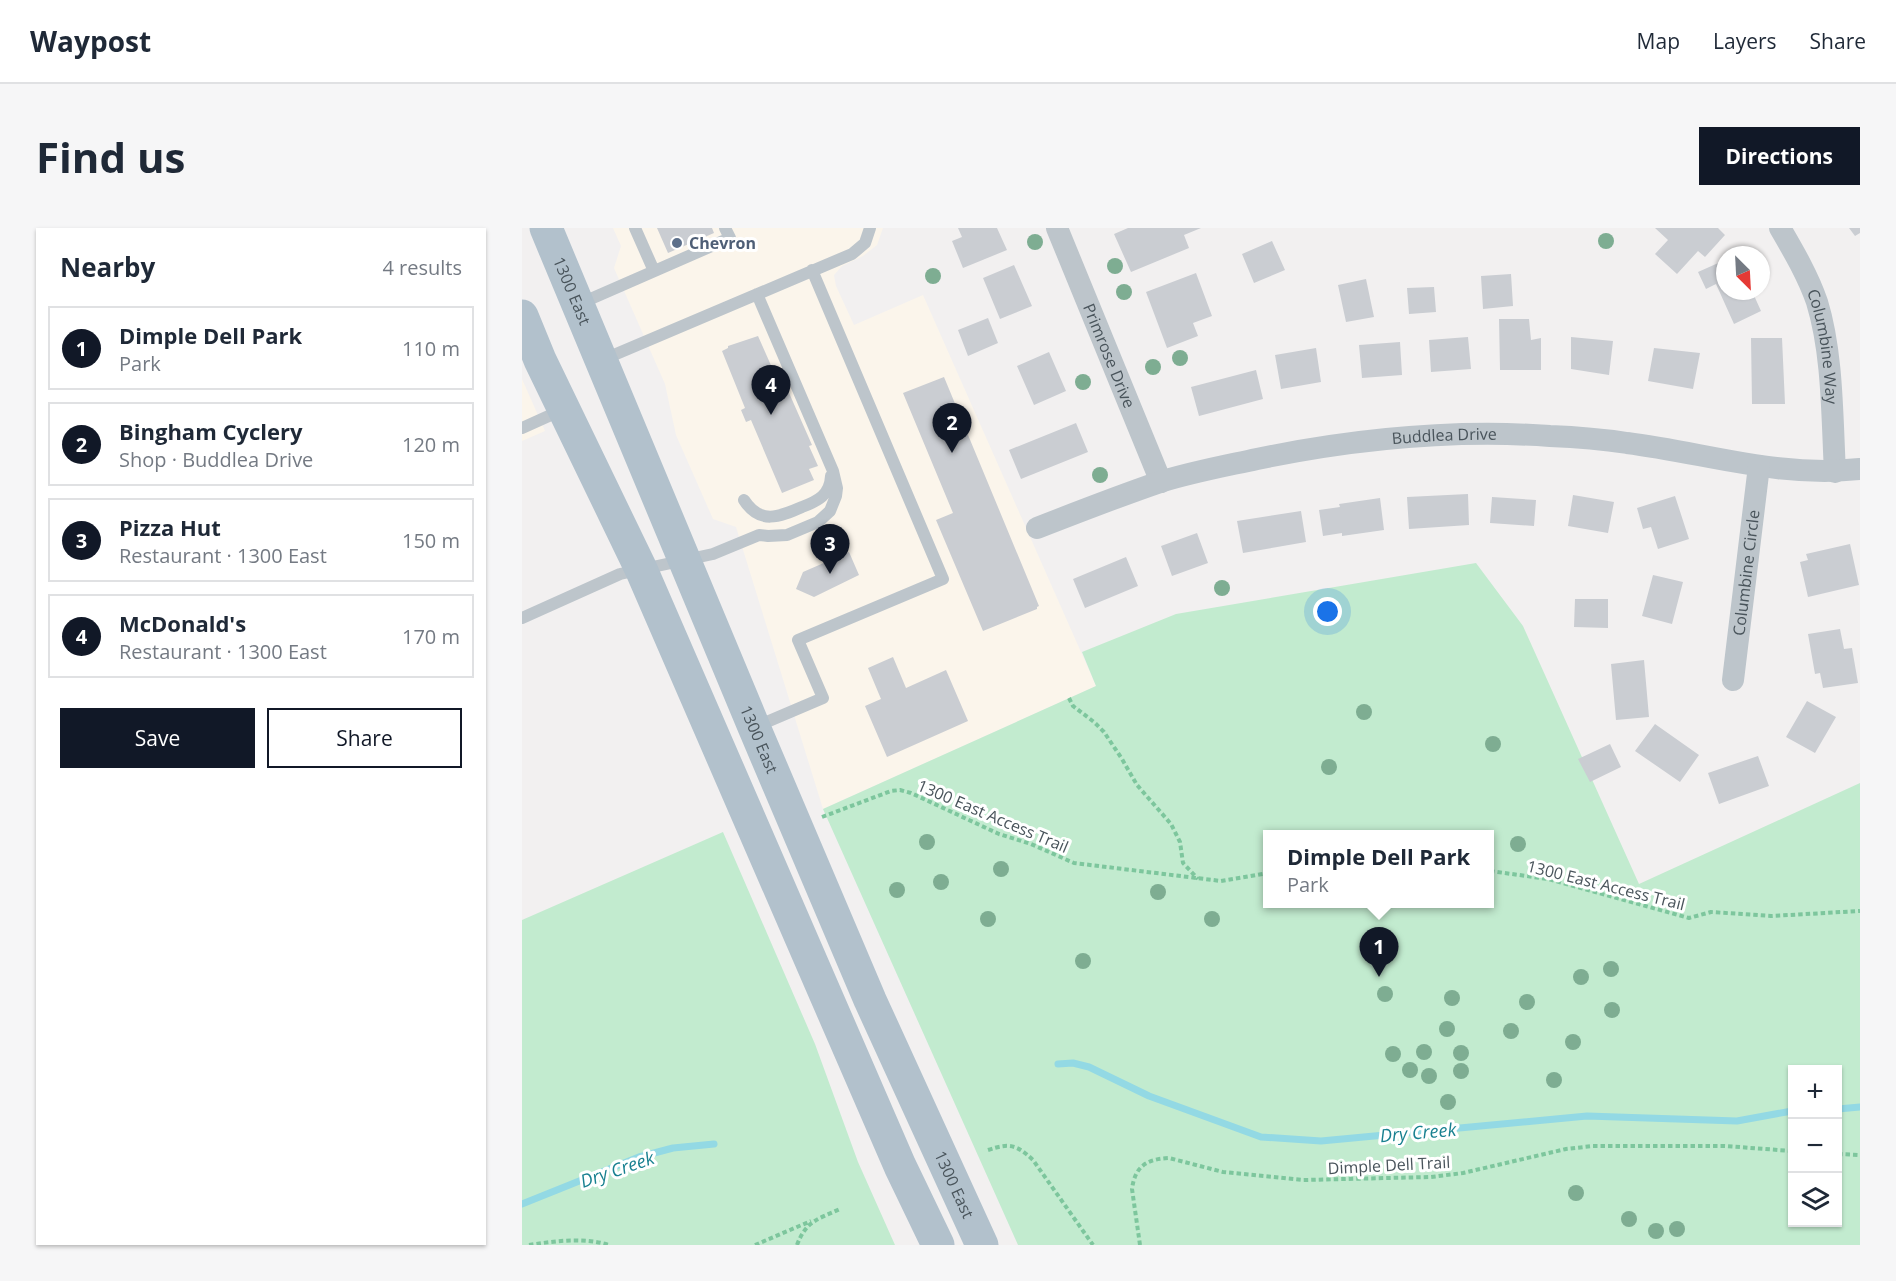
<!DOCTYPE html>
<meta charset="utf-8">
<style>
:root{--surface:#fff;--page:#f6f6f7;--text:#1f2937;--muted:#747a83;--line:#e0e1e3;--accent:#111827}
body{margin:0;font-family:"Open Sans",sans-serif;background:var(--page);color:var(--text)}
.controls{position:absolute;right:18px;bottom:18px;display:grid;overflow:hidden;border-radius:0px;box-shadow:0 2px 4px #0004}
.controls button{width:54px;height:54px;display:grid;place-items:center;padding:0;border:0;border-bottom:2px solid var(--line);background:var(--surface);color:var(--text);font:30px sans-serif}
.compass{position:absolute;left:1194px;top:18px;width:54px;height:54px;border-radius:50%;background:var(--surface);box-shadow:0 2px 4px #0004;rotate:156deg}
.you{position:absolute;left:806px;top:384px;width:21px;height:21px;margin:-15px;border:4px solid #fff;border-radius:50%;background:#1a73e8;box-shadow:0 0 0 9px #1a73e833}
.badge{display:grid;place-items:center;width:39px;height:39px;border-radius:50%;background:var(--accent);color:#fff;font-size:20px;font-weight:700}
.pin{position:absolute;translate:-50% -50px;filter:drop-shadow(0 2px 3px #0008)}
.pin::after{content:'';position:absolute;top:32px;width:21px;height:18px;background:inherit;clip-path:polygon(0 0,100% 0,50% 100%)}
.popup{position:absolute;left:741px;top:602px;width:231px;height:78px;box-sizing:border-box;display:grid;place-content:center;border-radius:0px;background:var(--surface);filter:drop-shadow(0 2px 4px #0005);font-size:20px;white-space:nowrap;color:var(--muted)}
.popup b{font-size:22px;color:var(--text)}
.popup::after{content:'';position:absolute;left:50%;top:100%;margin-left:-12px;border:12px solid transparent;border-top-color:var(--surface)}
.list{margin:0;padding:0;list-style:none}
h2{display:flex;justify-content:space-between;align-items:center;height:78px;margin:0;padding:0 24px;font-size:26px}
h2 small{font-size:20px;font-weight:400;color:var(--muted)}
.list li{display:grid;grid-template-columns:39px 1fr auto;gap:18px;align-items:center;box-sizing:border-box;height:84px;margin:0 12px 12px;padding:0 12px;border:2px solid var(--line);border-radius:0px}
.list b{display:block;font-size:22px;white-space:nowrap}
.list p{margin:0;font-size:20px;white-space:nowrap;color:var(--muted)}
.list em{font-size:20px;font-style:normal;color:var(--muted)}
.actions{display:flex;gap:12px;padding:18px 24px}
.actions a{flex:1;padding:14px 0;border:2px solid var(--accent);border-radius:0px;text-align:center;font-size:21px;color:var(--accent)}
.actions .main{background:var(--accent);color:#fff}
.icon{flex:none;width:33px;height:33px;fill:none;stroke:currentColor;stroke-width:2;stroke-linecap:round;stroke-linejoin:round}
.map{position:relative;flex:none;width:1338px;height:1017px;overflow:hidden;border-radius:0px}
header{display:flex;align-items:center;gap:36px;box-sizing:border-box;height:84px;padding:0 30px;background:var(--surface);border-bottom:2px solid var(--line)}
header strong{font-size:28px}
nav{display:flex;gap:33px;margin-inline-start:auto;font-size:21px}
.intro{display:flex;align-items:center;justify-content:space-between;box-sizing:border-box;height:144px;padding:0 36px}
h1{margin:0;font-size:42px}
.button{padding:15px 27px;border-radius:0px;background:var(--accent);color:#fff;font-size:21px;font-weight:700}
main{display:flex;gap:36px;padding:0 36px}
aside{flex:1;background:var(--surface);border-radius:0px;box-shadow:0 2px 4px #0004}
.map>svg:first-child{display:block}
.commercial{fill:#fbf5eb}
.green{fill:#c2ebcf;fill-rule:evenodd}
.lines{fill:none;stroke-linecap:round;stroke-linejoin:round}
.stream{stroke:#93d9e4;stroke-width:7}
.building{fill:#cacdd2}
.path{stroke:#7dc69d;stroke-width:4;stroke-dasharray:4.5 3;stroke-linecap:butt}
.service{stroke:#bdc5cb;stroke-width:12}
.minor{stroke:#bdc5cb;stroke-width:22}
.primary{stroke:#b2c1cc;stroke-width:33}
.tree{fill:#7ead92}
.service-dot{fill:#5c6f8a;stroke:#fff;stroke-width:2}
.labels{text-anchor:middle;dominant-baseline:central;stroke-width:6;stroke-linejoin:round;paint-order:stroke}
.service-label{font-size:16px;font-weight:bold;fill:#4e5e75;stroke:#fff;text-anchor:start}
.street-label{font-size:16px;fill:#49545b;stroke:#fff}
.water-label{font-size:18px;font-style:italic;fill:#188090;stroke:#fff}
</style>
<header>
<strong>Waypost</strong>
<nav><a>Map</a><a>Layers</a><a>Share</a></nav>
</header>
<div class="intro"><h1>Find us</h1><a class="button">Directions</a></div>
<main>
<aside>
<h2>Nearby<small>4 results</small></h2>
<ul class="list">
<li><span class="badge">1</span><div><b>Dimple Dell Park</b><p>Park</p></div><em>110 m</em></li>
<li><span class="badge">2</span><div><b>Bingham Cyclery</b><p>Shop · Buddlea Drive</p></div><em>120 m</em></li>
<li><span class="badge">3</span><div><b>Pizza Hut</b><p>Restaurant · 1300 East</p></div><em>150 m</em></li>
<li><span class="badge">4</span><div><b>McDonald's</b><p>Restaurant · 1300 East</p></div><em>170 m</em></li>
</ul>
<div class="actions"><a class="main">Save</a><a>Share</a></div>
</aside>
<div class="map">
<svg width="1338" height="1017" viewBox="0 0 1338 1017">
<rect width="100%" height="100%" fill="#f2f0f0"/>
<path class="commercial" d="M91,0H361L355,17L341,28L320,38L312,47L314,58L332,97L401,67L574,458L301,581L214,299L191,291L154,207L143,156L92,40L99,18Z
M0,151L23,203L0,213Z"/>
<path class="green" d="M954,335L1001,398L1117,656L1338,555V1017H496L301,581L574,458L560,424L654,386ZM746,606H968V676H746ZM1270,842H1316V994H1270Z
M201,604L293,816L336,934L373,1017H0V692Z"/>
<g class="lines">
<path class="stream" d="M536,836L551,835L567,839L627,868L739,909L799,913L1065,888L1215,893L1270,883
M1316,881L1338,879
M0,976L117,929L151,920L192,916"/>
</g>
<path class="building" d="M135,0H190L192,5L146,25Z
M436,0H475L485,22L441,40L430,13L440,9Z
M606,0H679L662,7L667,20L609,44L592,6Z
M1133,0H1196L1203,7L1183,29L1176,23L1155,46L1133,26L1146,12Z
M1327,0H1338V5L1333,8Z
M750,13L763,42L732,55L720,26Z
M1203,32V63H1230L1239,83L1212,96L1194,56L1184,61L1176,44Z
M492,37L510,78L478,91L461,50Z
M674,45L690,88L671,95L676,108L645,120L624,64Z
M989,46L991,78L961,81L959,48Z
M844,51L852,89L824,94L816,57Z
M912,59L914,84L887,86L885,60Z
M466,90L476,115L446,128L436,102Z
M977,91H1007L1009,112L1019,110V142H978Z
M236,108L259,160L264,158L290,217L287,218L296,238L287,241L292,252L260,265L229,192L224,194L219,182L223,180L200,123L206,120V118Z
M946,109L949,141L909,144L907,112Z
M1049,109L1091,113L1087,147L1049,141Z
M1229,110H1260L1263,176H1230Z
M878,114L880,147L840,150L837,117Z
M794,120L799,154L759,161L753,127Z
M1132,120L1178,125L1171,161L1126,153Z
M527,124L544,163L512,177L495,138Z
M734,142L741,171L677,188L669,159Z
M422,149L517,378L515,379V381L461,403L414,292L431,285L381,165Z
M554,195L566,224L499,251L487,222Z
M946,266L947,297L887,301L885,269Z
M1051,267L1092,274L1086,305L1046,298Z
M1153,268L1167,311L1136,321L1129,299L1121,301L1115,280Z
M970,269L1014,272L1012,298L968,295Z
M858,270L862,302L820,308V305L801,308L797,282L818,279L817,276Z
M779,283L784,314L721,325L715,293Z
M675,305L686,335L650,348L639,318Z
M1328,316L1337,357L1286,369L1278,334L1286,332L1284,326Z
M327,324L337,347L292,369L274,361L281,344Z
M604,329L616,358L563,380L551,351Z
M1131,347L1161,354L1150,396L1120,388Z
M1053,371H1086V400L1052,399Z
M1318,401L1322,421L1330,420L1336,455L1301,460L1298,445L1293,446L1286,406Z
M371,429L384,460L424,442L446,493L365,529L343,478L359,471L346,440Z
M1122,432L1127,489L1094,492L1089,436Z
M1285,473L1314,489L1293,525L1264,509Z
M1133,496L1177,527L1158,554L1113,523Z
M1088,516L1099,539L1068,554L1056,531Z
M1236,528L1247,558L1197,576L1186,545Z"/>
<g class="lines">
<path class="path" d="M547,470L551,478L572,494L582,504L600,531L615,557L649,596L658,614L661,635L676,651
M300,589L369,563L378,562L389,565L477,606L509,616L552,635L699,653L746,645
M968,643L1026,651L1167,690L1189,684L1249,688L1338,683
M466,922C487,915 494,916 511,932L571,1017
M1316,926L1338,927
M7,1017C34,1013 61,1009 87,1017
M233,1017L289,993
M275,1017C284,993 296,991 318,981
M618,1017L610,961C613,938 625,931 647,930L701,944L781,952L909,949L941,945L1044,921L1071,918H1203L1270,923"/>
<path class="service" d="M113,0L132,43
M57,76L208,10L203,0
M80,132L330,26L343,15L348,0
M0,200L40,182
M222,272C238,297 257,289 280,279C296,273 308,267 309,248
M0,390L98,346L191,326L237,307L246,308L265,307L296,294L308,283L314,268L315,260L311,243L235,66
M233,499L301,470L276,412L421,351L290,42"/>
<g class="minor">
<path id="s1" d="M535,0L639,254"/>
<path id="s2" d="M1258,0C1272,24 1286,48 1295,74C1311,126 1310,190 1313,244"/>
<path id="s3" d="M515,300C556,284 597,268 638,254C670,244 703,238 735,231C832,211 929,201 1028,208C1053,209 1079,211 1105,215C1184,225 1257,250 1338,241"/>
<path id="s4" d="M1211,452L1237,238"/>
</g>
<g class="primary">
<path id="s5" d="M24,0L232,499L348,772L460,1017"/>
<path d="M0,88L18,132L119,341L378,938L416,1017"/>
</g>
</g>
<g class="tree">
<circle cx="1084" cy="13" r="8"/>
<circle cx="513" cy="14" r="8"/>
<circle cx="593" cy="38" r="8"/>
<circle cx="411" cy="48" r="8"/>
<circle cx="602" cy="64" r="8"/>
<circle cx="658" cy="130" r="8"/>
<circle cx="631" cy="139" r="8"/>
<circle cx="561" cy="154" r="8"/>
<circle cx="578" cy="247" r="8"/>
<circle cx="700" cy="360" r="8"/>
<circle cx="842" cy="484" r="8"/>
<circle cx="971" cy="516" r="8"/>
<circle cx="807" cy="539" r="8"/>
<circle cx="405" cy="614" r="8"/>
<circle cx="996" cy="616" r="8"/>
<circle cx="479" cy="641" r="8"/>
<circle cx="419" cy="654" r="8"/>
<circle cx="375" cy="662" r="8"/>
<circle cx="636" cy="664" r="8"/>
<circle cx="466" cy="691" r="8"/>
<circle cx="690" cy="691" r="8"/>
<circle cx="561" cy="733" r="8"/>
<circle cx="1089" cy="741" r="8"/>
<circle cx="1059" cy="749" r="8"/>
<circle cx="863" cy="766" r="8"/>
<circle cx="930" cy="770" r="8"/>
<circle cx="1005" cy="774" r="8"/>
<circle cx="1090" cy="782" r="8"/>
<circle cx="925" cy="801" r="8"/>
<circle cx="989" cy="803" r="8"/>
<circle cx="1051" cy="814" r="8"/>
<circle cx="902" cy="824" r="8"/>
<circle cx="939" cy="825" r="8"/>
<circle cx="871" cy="826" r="8"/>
<circle cx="888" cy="842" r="8"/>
<circle cx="939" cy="843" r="8"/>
<circle cx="907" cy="848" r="8"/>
<circle cx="1032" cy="852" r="8"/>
<circle cx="926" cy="874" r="8"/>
<circle cx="1054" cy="965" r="8"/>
<circle cx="1107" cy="991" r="8"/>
<circle cx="1155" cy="1001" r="8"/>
<circle cx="1134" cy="1003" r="8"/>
</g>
<circle class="service-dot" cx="155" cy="15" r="6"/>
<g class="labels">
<g class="service-label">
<text x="167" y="15">Chevron</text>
</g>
<g class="street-label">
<text stroke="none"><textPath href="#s5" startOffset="68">1300 East</textPath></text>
<text stroke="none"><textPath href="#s2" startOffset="128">Columbine Way</textPath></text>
<text stroke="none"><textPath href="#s1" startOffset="138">Primrose Drive</textPath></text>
<text stroke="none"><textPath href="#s3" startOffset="420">Buddlea Drive</textPath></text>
<text stroke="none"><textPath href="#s4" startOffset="108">Columbine Circle</textPath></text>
<text stroke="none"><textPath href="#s5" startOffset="554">1300 East</textPath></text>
<text transform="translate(471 588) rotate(23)">1300 East Access Trail</text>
<text transform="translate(1084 657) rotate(14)">1300 East Access Trail</text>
<text transform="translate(867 937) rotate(-3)">Dimple Dell Trail</text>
<text stroke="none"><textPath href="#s5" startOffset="1040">1300 East</textPath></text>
</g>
<g class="water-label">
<text transform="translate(896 904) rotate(-5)">Dry Creek</text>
<text transform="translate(95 941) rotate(-19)">Dry Creek</text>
</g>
</g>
</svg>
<div class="controls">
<button>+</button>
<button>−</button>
<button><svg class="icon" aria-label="layers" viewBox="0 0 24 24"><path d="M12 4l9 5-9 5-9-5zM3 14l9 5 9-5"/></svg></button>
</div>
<svg class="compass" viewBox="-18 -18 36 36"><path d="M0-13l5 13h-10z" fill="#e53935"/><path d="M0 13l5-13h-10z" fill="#747a83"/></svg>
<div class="you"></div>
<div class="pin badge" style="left:857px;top:749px">1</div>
<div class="popup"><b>Dimple Dell Park</b>Park</div>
<div class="pin badge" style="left:430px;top:225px">2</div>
<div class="pin badge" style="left:308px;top:346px">3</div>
<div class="pin badge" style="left:249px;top:187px">4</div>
</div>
</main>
